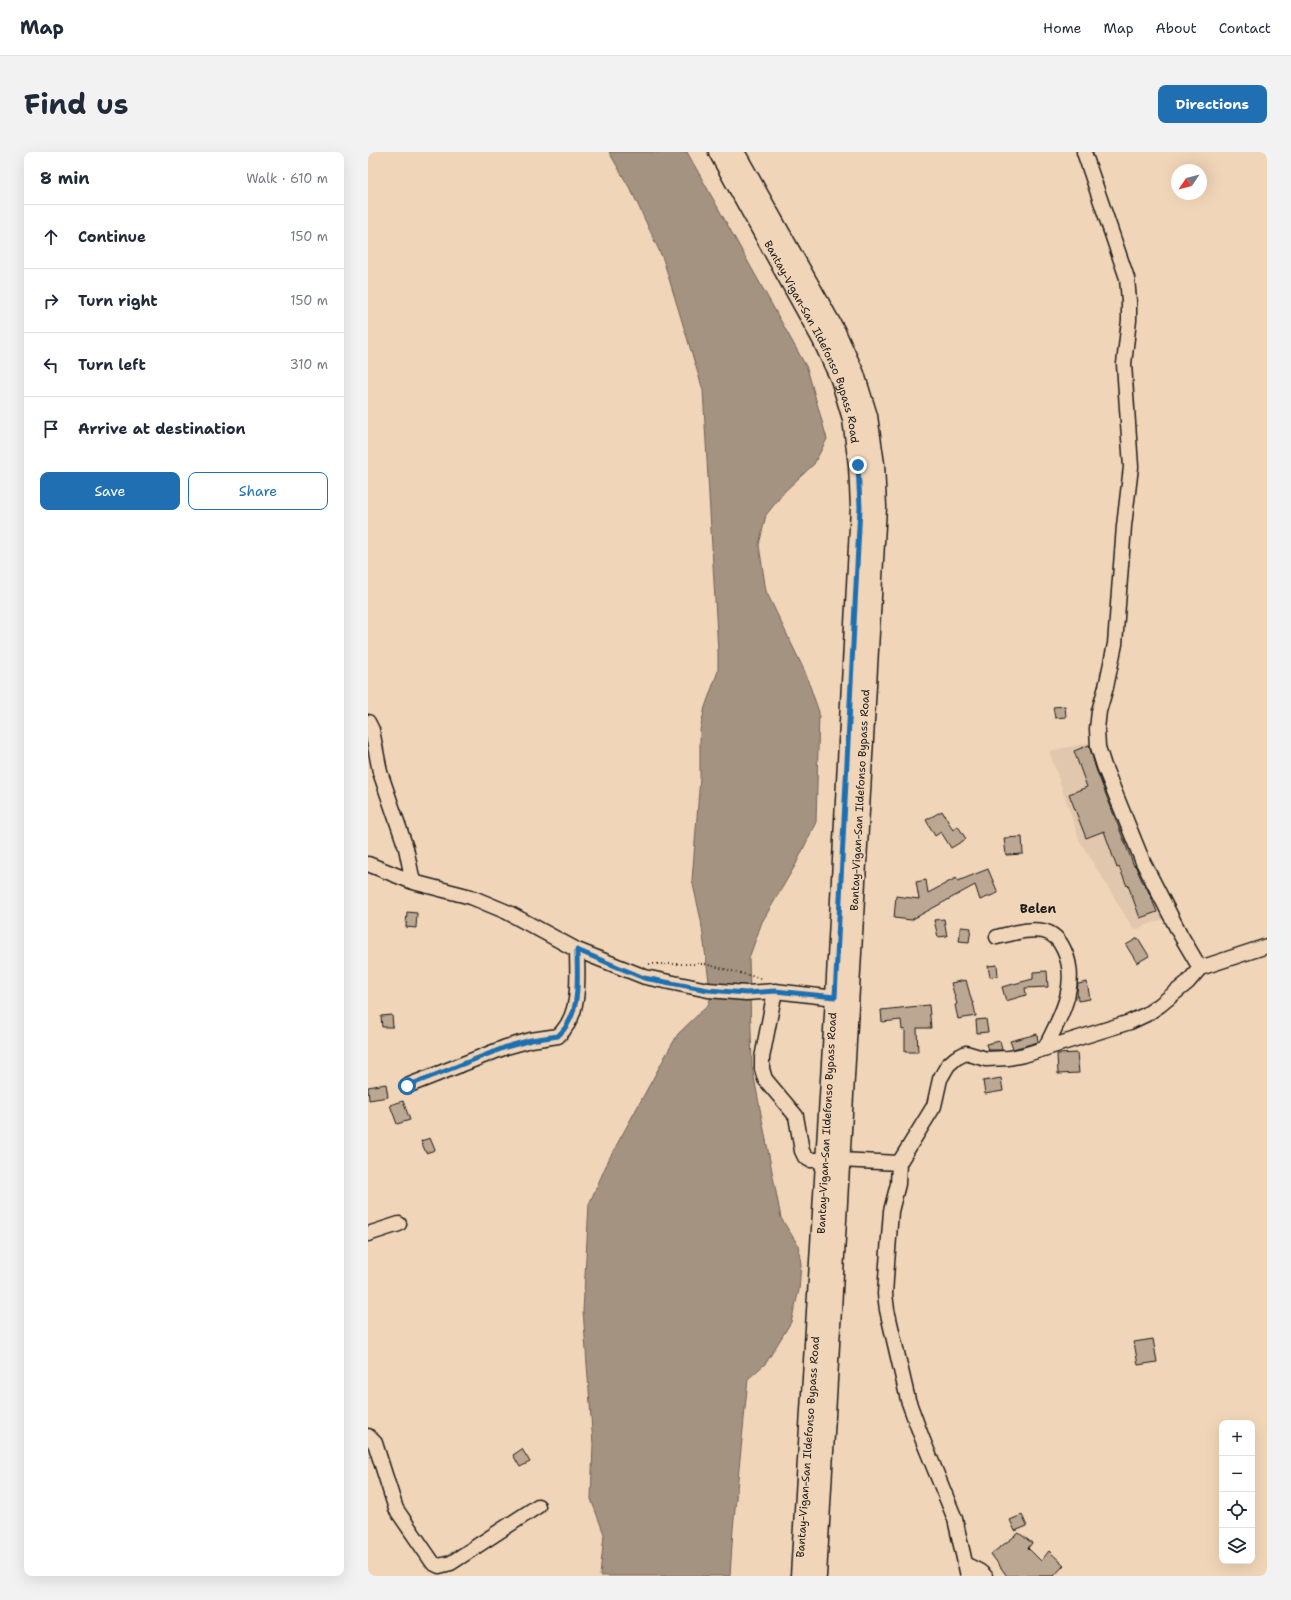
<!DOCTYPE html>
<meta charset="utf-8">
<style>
:root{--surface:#fff;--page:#f2f2f3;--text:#1f2937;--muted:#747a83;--line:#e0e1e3;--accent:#1f6fb2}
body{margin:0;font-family:"Shantell Sans",sans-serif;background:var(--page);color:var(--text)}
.controls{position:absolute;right:12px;bottom:12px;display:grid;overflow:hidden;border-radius:8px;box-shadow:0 4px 16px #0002}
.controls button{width:36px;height:36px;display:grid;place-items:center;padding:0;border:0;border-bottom:1px solid var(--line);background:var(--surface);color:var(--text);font:20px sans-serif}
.compass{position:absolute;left:803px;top:12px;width:36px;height:36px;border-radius:50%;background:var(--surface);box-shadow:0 4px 16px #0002;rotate:235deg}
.stop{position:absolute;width:12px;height:12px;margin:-9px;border:3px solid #1f6fb2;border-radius:50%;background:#fff}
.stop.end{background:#1f6fb2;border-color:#fff;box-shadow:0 1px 4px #0008}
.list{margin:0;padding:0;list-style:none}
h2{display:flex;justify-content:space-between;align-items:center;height:52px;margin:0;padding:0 16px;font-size:17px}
h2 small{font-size:13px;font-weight:400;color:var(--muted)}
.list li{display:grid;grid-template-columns:26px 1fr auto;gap:12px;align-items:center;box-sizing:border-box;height:64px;padding:0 16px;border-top:1px solid var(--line)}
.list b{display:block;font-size:15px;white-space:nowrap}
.list em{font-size:13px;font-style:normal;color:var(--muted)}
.actions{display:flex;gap:8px;padding:12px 16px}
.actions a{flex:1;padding:9px 0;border:1px solid var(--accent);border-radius:8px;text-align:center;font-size:14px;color:var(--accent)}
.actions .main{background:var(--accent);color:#fff}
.icon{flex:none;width:22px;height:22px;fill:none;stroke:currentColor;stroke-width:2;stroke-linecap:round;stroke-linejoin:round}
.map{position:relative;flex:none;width:899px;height:1424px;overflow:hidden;border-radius:8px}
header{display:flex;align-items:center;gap:24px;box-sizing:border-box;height:56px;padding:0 20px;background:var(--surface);border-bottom:1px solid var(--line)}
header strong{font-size:19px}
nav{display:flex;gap:22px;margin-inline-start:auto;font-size:14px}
.intro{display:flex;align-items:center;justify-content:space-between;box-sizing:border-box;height:96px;padding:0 24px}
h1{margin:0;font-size:28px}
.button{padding:10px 18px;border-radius:8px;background:var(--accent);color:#fff;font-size:14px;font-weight:700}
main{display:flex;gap:24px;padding:0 24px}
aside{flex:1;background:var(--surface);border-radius:8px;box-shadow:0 4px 16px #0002}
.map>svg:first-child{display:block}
.built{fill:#e1c7ad}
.water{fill:#a59381;stroke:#6e6359}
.building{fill:#bca792;stroke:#1c1c1c}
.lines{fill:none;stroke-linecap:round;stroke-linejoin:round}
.minor-casing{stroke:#1c1c1c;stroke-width:17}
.major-casing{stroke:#1c1c1c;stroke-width:21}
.path{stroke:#1c1c1c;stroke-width:2;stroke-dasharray:1 3;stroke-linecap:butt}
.minor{stroke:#f1d5b8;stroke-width:14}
.major{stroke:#f1d5b8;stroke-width:18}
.route{stroke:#1f6fb2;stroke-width:5}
.labels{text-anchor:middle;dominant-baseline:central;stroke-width:4;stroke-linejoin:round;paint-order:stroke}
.street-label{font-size:11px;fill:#1c1c1c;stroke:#f1d5b8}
.quarter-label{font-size:13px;font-weight:bold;fill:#1c1c1c;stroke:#f1d5b8}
</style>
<header>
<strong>Map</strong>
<nav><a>Home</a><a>Map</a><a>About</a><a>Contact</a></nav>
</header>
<div class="intro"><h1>Find us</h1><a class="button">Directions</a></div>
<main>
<aside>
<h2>8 min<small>Walk · 610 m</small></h2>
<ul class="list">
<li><svg class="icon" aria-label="ahead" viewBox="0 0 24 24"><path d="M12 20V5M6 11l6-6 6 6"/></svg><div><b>Continue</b></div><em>150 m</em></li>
<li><svg class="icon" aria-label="right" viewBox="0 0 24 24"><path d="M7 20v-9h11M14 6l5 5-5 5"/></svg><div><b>Turn right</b></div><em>150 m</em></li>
<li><svg class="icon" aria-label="left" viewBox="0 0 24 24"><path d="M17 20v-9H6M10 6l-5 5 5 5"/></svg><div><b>Turn left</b></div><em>310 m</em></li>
<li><svg class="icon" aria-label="arrive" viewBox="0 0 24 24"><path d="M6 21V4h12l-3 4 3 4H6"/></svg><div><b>Arrive at destination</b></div></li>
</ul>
<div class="actions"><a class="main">Save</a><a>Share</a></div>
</aside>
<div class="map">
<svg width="899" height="1424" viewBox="0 0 899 1424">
<rect width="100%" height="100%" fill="#f1d5b8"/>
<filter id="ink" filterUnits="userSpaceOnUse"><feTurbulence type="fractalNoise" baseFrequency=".025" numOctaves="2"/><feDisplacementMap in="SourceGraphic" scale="8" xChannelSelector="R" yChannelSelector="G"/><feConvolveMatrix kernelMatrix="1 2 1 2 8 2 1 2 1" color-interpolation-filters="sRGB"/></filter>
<g filter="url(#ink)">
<path class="built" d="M725,590L798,766L766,778L712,689L681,599Z"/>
<path class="water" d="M241,0H319L439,216L459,287L446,312L417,339L398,363L391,393L398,439L437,520L451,560L448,670L428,712L394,770L381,806L384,915L413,1066L430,1093L433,1112L431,1138L423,1170L398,1211L380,1227L365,1377L362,1424H232L236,1382L223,1347L225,1292L215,1159L221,1052L241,1007L299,901L310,882L340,853L343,845L333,768L324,728L332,626V578L337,555L350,519V500L335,238L295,107L265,42Z"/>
<path class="building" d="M697,554L698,565L687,566L685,555Z
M721,593L728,617L766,714L767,713L775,731L776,730L783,745L789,760L772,766L760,733L759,734L751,715L749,716L736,679L718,686L701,642L719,635L706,599Z
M574,659L585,678L590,674L598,687L583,696L573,680L567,684L558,668Z
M654,685L655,702L638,703L636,686Z
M620,717L630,741L612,748L607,733L543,768L526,766L528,744L551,747L548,730L558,728L560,741L588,726L590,729Z
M39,760L49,761L48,776L38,775Z
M576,767L579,784L570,785L566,768Z
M593,775L603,776L601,790L591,789Z
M770,786L781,804L769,811L758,793Z
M629,813L630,824L622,825L620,814Z
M679,819L680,835L657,836L658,843L638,849L634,835L665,827V820Z
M598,828L604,850H605L608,864L590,867L587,853L589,852L583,831Z
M719,830L722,847L710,849L709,840L710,832Z
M561,853L563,876H549L550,900H537V877L534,878L533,868L514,870L513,858Z
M24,863L25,875H14L13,864Z
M618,867L620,880L609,881L608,868Z
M669,882L670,890L645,897L642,889Z
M632,889L634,898H620L618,892Z
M709,901L711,921L690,922L689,902Z
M633,926L635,939L617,942L615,929Z
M18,932L20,945L1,948L0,935Z
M35,949L42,968L29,972L22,953Z
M62,986L67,998L58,1001L53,989Z
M785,1187L789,1210L770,1213L766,1190Z
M154,1297L162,1310L152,1315L145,1303Z
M654,1363L659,1374L647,1379L642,1368Z
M651,1381L664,1391L660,1396L673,1409L681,1399L696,1413L686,1424H639L623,1402Z"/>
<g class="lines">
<defs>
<path id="minor" d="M716,0L759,126L761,149V168L756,212L763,315L756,374L747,492L738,535L731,559L729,577L730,595L736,614L775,710L812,782L832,816
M0,570L4,578L12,620L38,696L45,730
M0,712L45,730L103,745L139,760L209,798L277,825L340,838L378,841L407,839L476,847
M629,785C643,782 660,776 675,779C685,781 692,789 696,798C712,832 692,866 677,896
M407,839L394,906V917L397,927L428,964L434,999L437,1005L442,1008H472L531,1011L566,954L572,927L580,913L588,906L598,901L618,907L641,906L656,903L762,870L779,862L792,853L820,830L832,816L899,794
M39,934L138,895L163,888L190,884C214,862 209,827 209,798
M531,1011L530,1032L523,1059L519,1112L517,1142L519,1158L540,1248L554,1286L587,1367L600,1424
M0,1082L31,1072
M0,1284L7,1291L28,1357L65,1411L71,1414L83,1411L170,1354
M597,1412L611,1419L617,1424"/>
<g id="major">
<path id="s1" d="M350,0L454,188L472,227L484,267L490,313L492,355L467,845L432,1424"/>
<path d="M367,0L468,180L487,222L500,264L507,312L509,355L449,1424"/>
</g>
</defs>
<use href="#minor" class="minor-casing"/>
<use href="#major" class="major-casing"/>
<path class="path" d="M281,812H337L395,827"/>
<use href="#minor" class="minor"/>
<use href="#major" class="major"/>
</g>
</g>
<g class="lines" filter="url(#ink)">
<path class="route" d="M39,934L138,895L163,888L190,884C214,862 209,827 209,798L276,826L340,838L378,841L407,839L467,845L492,355L490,313"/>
</g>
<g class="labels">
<g class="street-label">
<text stroke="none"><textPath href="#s1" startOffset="213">Bantay-Vigan-San Ildefonso Bypass Road</textPath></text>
<text transform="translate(492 648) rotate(-87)">Bantay-Vigan-San Ildefonso Bypass Road</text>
<text transform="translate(459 971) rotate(-87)">Bantay-Vigan-San Ildefonso Bypass Road</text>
<text transform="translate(440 1295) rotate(-86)">Bantay-Vigan-San Ildefonso Bypass Road</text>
</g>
<g class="quarter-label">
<text x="670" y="756">Belen</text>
</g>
</g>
</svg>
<div class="controls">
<button>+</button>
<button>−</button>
<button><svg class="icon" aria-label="locate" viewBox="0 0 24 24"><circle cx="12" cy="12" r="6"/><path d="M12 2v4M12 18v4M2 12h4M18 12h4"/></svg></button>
<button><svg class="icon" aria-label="layers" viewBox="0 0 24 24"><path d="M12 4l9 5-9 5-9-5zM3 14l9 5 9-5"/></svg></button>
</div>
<svg class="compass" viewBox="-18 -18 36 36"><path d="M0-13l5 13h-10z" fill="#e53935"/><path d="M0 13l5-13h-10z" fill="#747a83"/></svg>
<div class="stop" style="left:39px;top:934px"></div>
<div class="stop end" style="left:490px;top:313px"></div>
</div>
</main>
